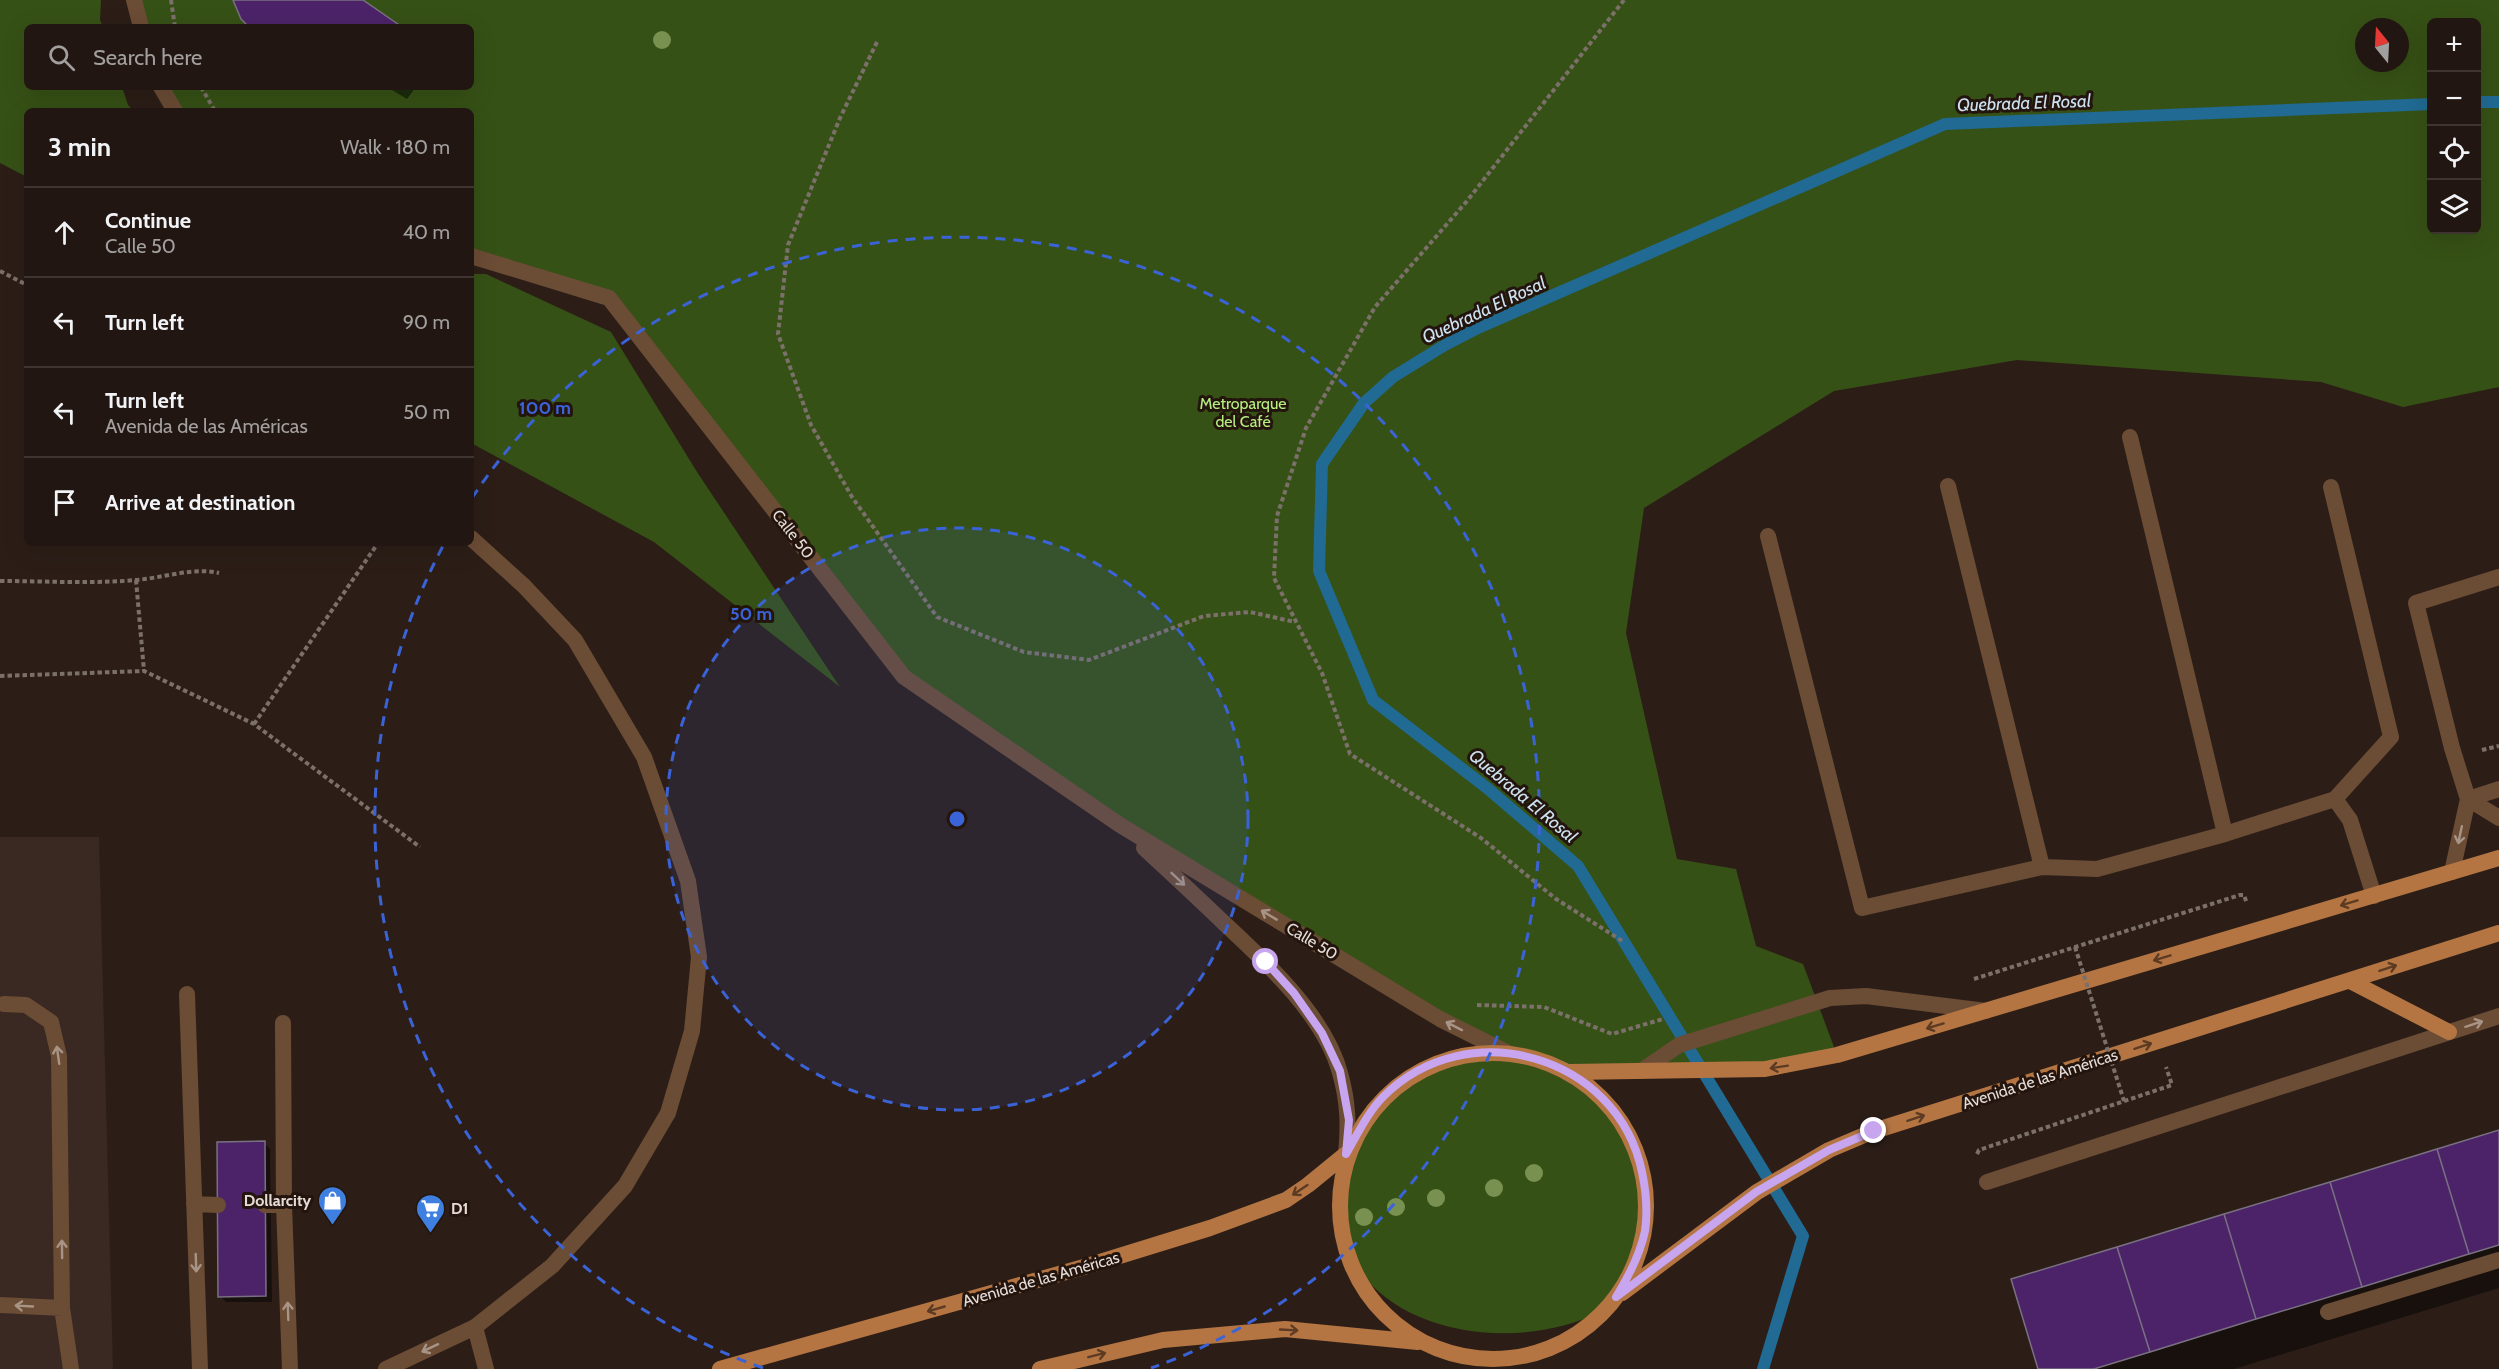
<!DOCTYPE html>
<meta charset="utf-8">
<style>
:root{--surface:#211611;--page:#291f1a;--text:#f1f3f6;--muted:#a29f9f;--line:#3e3531}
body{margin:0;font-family:Cabin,sans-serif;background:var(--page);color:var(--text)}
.controls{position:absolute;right:18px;top:18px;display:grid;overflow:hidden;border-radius:9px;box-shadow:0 6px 24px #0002}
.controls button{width:54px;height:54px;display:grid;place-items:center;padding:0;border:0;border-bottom:2px solid var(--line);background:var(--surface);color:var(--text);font:30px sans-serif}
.compass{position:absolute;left:2355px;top:18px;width:54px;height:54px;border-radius:50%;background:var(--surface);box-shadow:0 6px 24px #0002;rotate:342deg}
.stop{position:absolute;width:18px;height:18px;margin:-14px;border:4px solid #c7a6ef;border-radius:50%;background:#fff}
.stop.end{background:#c7a6ef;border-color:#fff;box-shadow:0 2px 6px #0008}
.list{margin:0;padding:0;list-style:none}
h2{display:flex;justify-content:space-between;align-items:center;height:78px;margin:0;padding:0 24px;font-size:26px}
h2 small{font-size:20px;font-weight:400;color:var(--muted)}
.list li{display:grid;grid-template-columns:39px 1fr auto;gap:18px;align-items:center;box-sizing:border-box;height:90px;padding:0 24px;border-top:2px solid var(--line)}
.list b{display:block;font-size:22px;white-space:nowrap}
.list p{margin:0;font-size:20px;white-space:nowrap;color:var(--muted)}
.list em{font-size:20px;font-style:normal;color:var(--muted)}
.icon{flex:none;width:33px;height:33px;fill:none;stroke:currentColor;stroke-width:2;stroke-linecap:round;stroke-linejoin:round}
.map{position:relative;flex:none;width:2499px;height:1369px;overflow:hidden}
.search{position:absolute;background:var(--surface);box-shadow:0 6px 24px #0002;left:24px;top:24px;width:450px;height:66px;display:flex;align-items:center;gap:15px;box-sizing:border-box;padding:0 21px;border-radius:9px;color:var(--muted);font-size:22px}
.panel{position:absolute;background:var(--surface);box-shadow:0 6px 24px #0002;left:24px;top:108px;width:450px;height:438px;border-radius:9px}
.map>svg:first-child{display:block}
.commercial{fill:#3a2822}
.green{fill:#365116;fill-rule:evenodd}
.shadow{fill:#0007}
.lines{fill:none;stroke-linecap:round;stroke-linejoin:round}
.stream{stroke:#206a93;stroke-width:12}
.building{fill:#4c2369;stroke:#797181;stroke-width:1.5}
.path{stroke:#7c706a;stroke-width:4;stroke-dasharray:4.5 3;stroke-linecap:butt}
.service{stroke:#6b4c35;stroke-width:16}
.minor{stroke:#6b4c35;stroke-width:16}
.tertiary{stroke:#6b4c35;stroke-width:16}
.primary{stroke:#b47543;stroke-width:16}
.path-bridge{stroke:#7c706a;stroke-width:4;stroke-dasharray:4.5 3;stroke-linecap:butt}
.tree{fill:#789151}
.oneway{stroke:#a89486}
.oneway2{stroke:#5d3b23}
.route{stroke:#c7a6ef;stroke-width:8}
.ring{fill:none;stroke:#3b63d8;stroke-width:3;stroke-dasharray:10 8}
.labels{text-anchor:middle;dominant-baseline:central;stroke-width:6;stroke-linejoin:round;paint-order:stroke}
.park-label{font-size:16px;fill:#b7ef81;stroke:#23150e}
.street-label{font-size:16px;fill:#e6dcd7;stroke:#23150e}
.poi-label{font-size:16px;font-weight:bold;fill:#e6dcd7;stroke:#23150e;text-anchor:end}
.water-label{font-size:18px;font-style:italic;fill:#cde2f1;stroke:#23150e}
.centre{fill:#3b63d8;stroke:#23150e;stroke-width:3}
.ring-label{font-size:18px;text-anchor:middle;font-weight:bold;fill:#3b63d8;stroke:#23150e;stroke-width:6;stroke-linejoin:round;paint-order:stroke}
</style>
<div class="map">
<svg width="2499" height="1369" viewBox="0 0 2499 1369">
<rect width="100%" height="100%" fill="#2c1e17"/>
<path class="commercial" d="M0,837H99L113,1369H0Z"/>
<path class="green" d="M0,0H101L100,20L103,27H27V87H122L128,105L134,111H27V177L0,163Z
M134,0H2499V387L2403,407L2321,382L2017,360L1834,391L1644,508L1626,633L1677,859L1736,869L1756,946L1803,964L1837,1055L1803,1063L1571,1073C1580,1080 1591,1086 1599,1094C1633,1127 1647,1171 1646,1217C1644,1252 1628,1286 1604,1310C1489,1369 1301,1315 1345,1157C1351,1138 1368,1119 1379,1103C1406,1064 1461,1054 1505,1052L1120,825L904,677L609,298L471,256V111H175L161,87H471V27H141ZM2432,22H2476V230H2432ZM2364,27H2400V63H2364Z
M471,274H486L611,332L697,472L840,687L654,542L471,443Z"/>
<path class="shadow" d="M387,87H416L407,99Z
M2499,1132V1288L2234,1369H2040Z
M264,1143L270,1149L272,1302H226L220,1296Z"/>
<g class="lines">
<path class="stream" d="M2476,102H2499
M1763,1369L1803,1236L1578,866L1487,788L1373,700L1319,571L1322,464L1364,403L1393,377L1445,345L1478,328L1945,124L2432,104"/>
</g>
<path class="building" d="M233,0H363L402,27H249L241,19Z
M2499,1130V1245L2469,1254L2437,1149Z
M265,1141L266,1296L218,1297L217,1142Z
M2437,1149L2469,1254L2362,1287L2330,1182Z
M2330,1182L2362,1287L2256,1319L2224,1214Z
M2224,1214L2256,1319L2150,1352L2117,1247Z
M2117,1247L2150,1352L2094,1369H2038L2011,1279Z"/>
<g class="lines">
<path class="path" d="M171,0L175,27
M1624,0L1467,201L1375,307L1306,428L1277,516L1274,578L1322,673L1350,754L1481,838L1556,899L1624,942
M877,42L840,118L788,245L778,334L811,425L852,497L937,617L1024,652L1089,660L1204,616L1250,612L1295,622
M201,87L215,111
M0,271L27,285
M136,580L144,671
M0,581C45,581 91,584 136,580C163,578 192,567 219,573
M0,676L144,671L254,724L420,847
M254,724L378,543
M2482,750L2499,746
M1974,979L2240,895H2244L2247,904
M1477,1005L1544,1007L1612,1034L1663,1019
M1977,1154L1979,1150L2172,1085L2166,1067"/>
<path class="service" d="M2130,437L2225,834
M1948,486L2042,867
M2331,487L2391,737L2335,799L2350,820L2374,896
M1768,536L1862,908L2042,867L2097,869L2225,834L2335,799
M2468,799L2499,818
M2468,799L2499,789
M2452,872L2468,799L2452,748L2416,603L2499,577
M187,994L200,1369
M4,1004L26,1005L51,1022L59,1056L62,1308
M283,1023L284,1205L290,1369
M1641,1071L1679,1045L1830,998L1866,996L1986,1011
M194,1204L218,1205
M265,1205H284
M0,1305L62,1308L71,1369
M2328,1312L2499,1260"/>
<path class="minor" d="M1987,1182L2499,1016
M475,1327L486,1369
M386,1369L475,1327L552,1266L625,1186L668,1113L692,1031L699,957L688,881L644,757L575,640L524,586L471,538"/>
<path class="tertiary" d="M134,0L141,27
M161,87L175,111
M471,256L609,298L904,677L1120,825L1440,1019L1506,1052
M1144,848C1171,873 1198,898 1224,923C1266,962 1325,1016 1340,1073C1348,1101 1349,1125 1346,1154"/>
<path class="primary" d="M2350,981L2449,1032
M1340 1206a153 153 0 1 1 306 0a153 153 0 1 1-306 0Z
M1570,1072L1765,1069L1837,1055L2499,858
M1622,1293L1757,1192L1829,1150L1874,1131L2499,933
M720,1369L1084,1267L1210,1228L1286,1200L1308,1185L1346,1154
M1040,1369L1163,1340L1285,1329L1418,1342"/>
<path class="path-bridge" d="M2075,947L2124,1101"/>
</g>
<g class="tree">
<circle cx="662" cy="40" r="9"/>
<circle cx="1534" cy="1173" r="9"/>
<circle cx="1494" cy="1188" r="9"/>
<circle cx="1436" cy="1198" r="9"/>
<circle cx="1396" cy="1207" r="9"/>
<circle cx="1364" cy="1217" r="9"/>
</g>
<defs><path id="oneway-shaft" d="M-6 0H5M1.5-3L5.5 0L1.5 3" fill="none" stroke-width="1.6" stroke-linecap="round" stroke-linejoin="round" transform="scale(1.5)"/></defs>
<g class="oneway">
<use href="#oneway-shaft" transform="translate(2460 835) rotate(102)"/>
<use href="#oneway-shaft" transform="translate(1178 879) rotate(43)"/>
<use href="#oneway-shaft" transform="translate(1269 915) rotate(-149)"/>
<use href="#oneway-shaft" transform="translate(2474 1024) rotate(-18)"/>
<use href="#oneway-shaft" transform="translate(1454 1026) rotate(-153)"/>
<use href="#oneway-shaft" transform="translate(58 1055) rotate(-98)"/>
<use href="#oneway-shaft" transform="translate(62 1249) rotate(-91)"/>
<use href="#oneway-shaft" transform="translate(196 1263) rotate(88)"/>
<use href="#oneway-shaft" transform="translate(24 1306) rotate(-177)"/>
<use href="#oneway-shaft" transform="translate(288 1311) rotate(-92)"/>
<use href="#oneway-shaft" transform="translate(430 1348) rotate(155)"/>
</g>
<g class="oneway2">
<use href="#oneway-shaft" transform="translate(2349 903) rotate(163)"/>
<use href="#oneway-shaft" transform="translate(2162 958) rotate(163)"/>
<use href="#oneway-shaft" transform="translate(2388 968) rotate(-18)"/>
<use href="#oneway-shaft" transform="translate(1935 1026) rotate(163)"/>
<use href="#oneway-shaft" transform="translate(2143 1046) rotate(-18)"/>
<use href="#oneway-shaft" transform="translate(1779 1067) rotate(171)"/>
<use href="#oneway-shaft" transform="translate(1916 1118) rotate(-18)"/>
<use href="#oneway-shaft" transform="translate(1300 1190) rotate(146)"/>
<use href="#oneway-shaft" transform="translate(936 1309) rotate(164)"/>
<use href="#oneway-shaft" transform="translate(1289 1330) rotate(3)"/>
<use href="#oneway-shaft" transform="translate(1097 1355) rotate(-14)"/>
</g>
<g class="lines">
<path class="route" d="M1266,962L1294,993L1322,1033L1340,1071L1349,1120L1346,1154C1357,1135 1368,1112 1383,1097C1467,1012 1618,1055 1642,1172C1646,1191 1648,1211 1645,1231C1640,1255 1629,1276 1616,1297L1756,1192L1829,1150L1874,1131"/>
</g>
<circle cx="957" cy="819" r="291" fill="#3b63d8" fill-opacity=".12"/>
<g class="ring">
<circle cx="957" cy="819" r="291"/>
<path d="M763 1368A582 582 0 0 1 443 546M472 498A582 582 0 1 1 1151 1368"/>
</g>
<defs>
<symbol id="shop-pin" viewBox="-11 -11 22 30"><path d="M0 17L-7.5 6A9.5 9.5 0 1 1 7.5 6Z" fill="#3f7fe0" stroke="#23150e"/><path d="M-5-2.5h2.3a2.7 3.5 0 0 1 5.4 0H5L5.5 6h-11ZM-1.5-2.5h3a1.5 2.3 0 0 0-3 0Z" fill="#fff"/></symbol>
<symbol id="supermarket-pin" viewBox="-11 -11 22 30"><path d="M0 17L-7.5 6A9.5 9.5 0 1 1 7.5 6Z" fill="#3f7fe0" stroke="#23150e"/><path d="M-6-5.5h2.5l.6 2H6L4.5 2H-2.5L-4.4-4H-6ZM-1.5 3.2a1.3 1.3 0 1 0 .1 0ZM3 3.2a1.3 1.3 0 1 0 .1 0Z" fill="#fff"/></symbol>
</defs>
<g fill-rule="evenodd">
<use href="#shop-pin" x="316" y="1184" width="33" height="45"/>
<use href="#supermarket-pin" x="414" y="1192" width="33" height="45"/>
</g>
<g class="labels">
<g class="park-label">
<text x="1243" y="403">Metroparque<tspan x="1243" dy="18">del Café</tspan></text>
</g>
<g class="street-label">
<text transform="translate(793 534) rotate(52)">Calle 50</text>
<text transform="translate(1312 941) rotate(31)">Calle 50</text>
<text transform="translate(2040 1079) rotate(-18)">Avenida de las Américas</text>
<text transform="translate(1041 1279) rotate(-16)">Avenida de las Américas</text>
</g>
<g class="poi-label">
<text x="311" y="1200">Dollarcity</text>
<text x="451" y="1208" text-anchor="start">D1</text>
</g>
<g class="water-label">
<text transform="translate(2024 103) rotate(-2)">Quebrada El Rosal</text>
<text transform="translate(1484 310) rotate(-25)">Quebrada El Rosal</text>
<text transform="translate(1523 796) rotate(40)">Quebrada El Rosal</text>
</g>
</g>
<circle cx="957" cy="819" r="9" class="centre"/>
<g class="ring-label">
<text x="545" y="414">100 m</text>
<text x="751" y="620">50 m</text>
</g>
</svg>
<div class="controls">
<button>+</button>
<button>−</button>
<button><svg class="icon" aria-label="locate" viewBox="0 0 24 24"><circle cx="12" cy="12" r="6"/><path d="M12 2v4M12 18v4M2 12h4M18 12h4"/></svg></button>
<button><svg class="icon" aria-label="layers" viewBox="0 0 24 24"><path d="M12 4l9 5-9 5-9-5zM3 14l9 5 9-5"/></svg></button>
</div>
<svg class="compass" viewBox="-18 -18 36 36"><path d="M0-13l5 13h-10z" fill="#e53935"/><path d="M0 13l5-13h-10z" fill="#a29f9f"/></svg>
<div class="stop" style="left:1266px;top:962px"></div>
<div class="stop end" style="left:1874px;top:1131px"></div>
<div class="search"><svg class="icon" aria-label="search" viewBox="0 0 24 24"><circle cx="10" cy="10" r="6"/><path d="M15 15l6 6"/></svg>Search here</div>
<section class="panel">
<h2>3 min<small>Walk · 180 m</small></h2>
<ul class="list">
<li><svg class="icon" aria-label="ahead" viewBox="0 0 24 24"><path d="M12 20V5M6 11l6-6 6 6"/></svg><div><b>Continue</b><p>Calle 50</p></div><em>40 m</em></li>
<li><svg class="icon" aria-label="left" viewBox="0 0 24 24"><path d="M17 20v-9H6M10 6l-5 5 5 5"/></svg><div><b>Turn left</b></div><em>90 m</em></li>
<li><svg class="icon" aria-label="left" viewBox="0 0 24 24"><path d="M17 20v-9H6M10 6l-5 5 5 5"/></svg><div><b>Turn left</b><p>Avenida de las Américas</p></div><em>50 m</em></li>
<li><svg class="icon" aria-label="arrive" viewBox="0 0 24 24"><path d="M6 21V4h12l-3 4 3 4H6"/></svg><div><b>Arrive at destination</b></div></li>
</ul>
</section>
</div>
